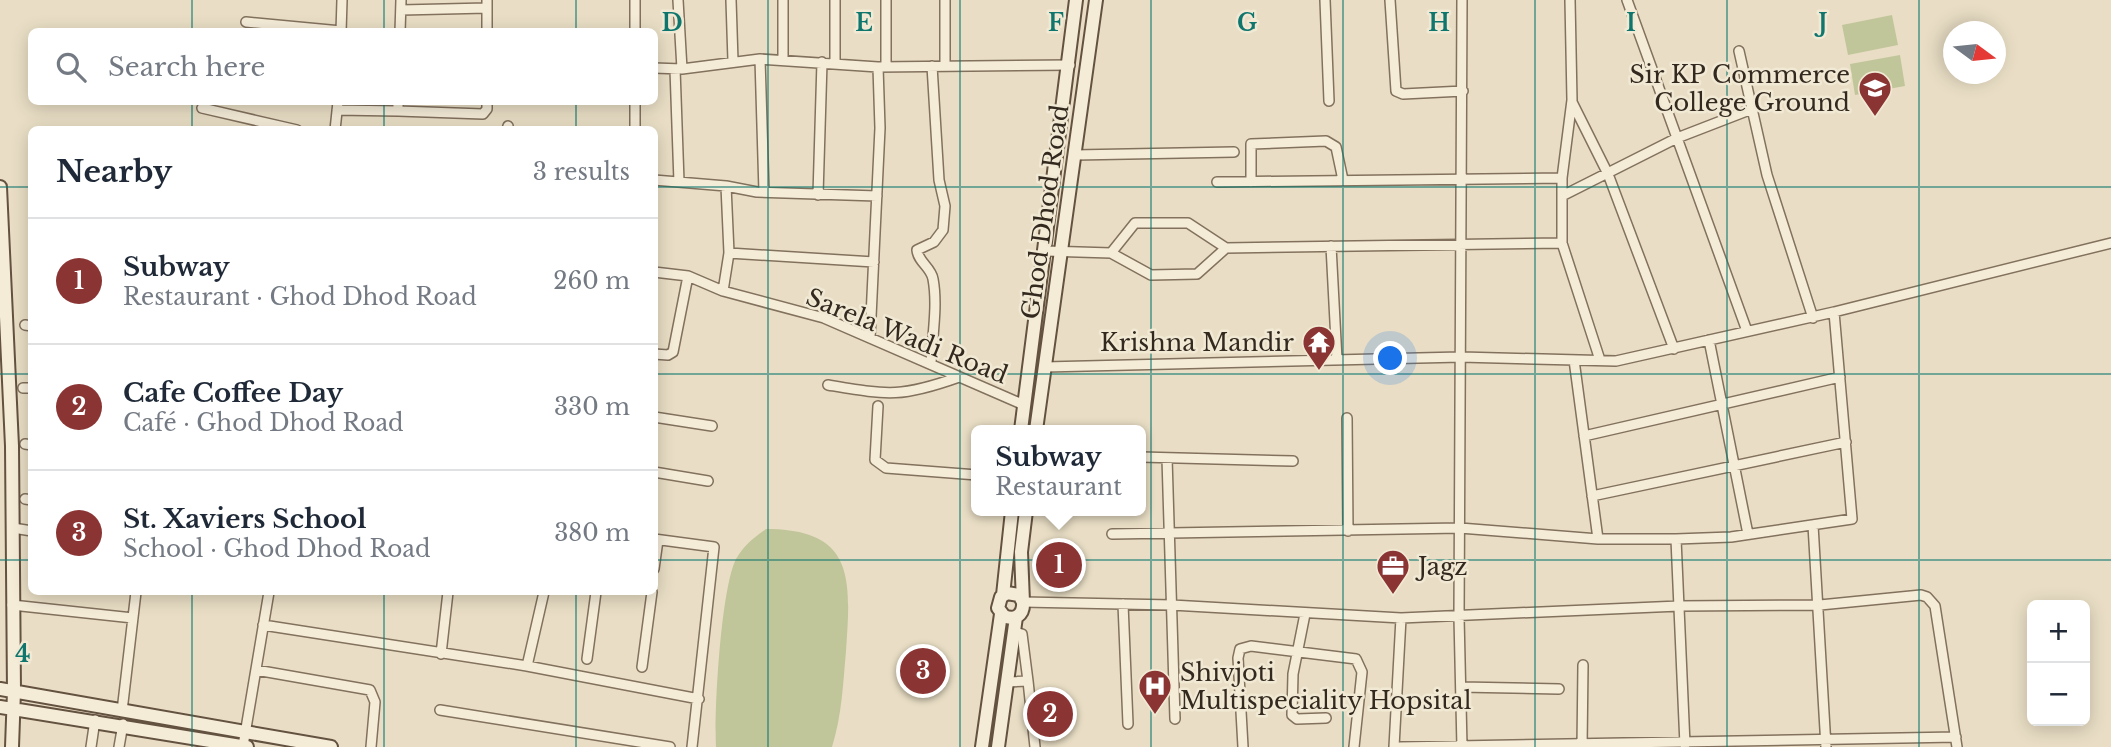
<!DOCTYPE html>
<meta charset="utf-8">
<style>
:root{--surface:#fff;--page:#f6f6f7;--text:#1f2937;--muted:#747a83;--line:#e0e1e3;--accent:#8b3434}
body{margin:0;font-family:"Libre Baskerville",serif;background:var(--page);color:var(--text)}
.controls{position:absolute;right:21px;bottom:21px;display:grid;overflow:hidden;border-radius:10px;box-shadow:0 4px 18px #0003}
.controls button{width:63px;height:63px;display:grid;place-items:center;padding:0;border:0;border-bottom:2px solid var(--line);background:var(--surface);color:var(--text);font:35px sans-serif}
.compass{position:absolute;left:1943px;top:21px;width:63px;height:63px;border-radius:50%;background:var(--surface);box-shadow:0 4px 18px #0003;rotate:105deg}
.you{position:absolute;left:1391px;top:359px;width:24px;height:24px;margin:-18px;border:5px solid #fff;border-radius:50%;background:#1a73e8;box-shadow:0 0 0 10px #1a73e833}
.badge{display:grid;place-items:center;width:46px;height:46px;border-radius:50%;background:var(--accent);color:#fff;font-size:23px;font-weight:700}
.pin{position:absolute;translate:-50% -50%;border:4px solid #fff;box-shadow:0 2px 7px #0006}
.popup{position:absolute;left:971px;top:425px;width:175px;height:91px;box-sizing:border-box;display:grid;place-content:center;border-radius:10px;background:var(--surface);filter:drop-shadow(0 2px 5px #0005);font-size:23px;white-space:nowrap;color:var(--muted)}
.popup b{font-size:26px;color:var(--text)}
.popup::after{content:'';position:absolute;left:50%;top:100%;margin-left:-14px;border:14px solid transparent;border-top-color:var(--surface)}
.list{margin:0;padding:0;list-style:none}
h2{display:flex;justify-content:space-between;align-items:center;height:91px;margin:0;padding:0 28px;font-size:30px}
h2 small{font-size:23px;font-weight:400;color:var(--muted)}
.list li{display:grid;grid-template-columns:46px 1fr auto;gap:21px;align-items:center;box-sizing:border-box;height:126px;padding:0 28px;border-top:2px solid var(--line)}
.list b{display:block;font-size:26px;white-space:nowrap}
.list p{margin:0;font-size:23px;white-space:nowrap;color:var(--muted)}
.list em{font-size:23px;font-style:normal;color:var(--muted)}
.icon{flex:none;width:38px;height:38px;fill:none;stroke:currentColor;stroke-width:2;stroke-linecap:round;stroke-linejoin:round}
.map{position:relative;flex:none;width:2111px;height:747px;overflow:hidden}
.search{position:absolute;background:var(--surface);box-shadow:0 4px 18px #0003;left:28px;top:28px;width:630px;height:77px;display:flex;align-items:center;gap:18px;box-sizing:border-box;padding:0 24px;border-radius:10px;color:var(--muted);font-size:26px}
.panel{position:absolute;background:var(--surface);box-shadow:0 4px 18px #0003;left:28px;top:126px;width:630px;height:469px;border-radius:10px}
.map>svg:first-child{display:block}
.green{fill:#c1c69a}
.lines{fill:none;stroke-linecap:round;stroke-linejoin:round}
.street-casing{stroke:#82715d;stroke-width:12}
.secondary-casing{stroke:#645240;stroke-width:16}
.street{stroke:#f5ecd8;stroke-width:9}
.secondary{stroke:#f5ecd8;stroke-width:12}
.grid{fill:none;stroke:#0f766e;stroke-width:2;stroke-opacity:0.55}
.labels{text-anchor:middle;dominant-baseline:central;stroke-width:5;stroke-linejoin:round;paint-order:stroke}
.poi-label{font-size:24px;fill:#34291f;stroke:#f1e9d4;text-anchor:end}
.street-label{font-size:24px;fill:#34291f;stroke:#f1e9d4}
.grid-label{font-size:23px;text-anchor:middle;font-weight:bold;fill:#0f766e;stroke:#f1e9d4;stroke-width:5;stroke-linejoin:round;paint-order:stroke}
</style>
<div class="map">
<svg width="2111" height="747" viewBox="0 0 2111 747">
<rect width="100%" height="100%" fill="#e9dec5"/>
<path class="green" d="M1892,15L1898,45L1848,55L1842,25Z
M1900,55L1905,86L1855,95L1850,64Z
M766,529C855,529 851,579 846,651C843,684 842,715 832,747H716C714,710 721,589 736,559C744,545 753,538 766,529Z"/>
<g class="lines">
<defs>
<path id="street" d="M487,0V32
M635,0V32
M678,0L682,69
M731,0L733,61
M886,0V67
M945,0V66
M1325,0L1329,101
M1390,0L1396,91L1403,94L1463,91
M1570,0L1572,100L1562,178V243L1600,360
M1627,0L1747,331
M401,10L487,8
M246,22L341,31
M341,32L342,0
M400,32L401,0
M1739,51L1767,175L1813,318
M760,59L764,192
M783,59V0
M835,62V0
M654,68L682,69L760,59L878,67L1070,65
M675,69L679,182
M398,102V111L483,114L487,109V102
M635,102V130
M1572,102L1608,174L1674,349
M202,108L297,130
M337,110L398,111
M335,130L338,102
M507,130L508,126
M1075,155L1234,152
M654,180L726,186L757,192L877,196
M1217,182L1562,178
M1251,182V144L1326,141L1336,147L1343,180
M818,195L822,62
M1562,196L1677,138L1752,109
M1331,246L1337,360
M1046,251L1111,253L1135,223H1188L1226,248L1562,243
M729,253L874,262
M1111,253L1151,275L1197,274L1226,248
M654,272L688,276L723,291L824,318L1024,405
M723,291L729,253L726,186
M1834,312L2111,243
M25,325L32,326
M870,338L880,128L878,67
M1709,340L1748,534
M654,354L668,355L673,352L688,276
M1574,360L1598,539
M931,364C932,337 938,306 933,279C931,267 918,262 917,250L934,242L943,230L945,206L939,180L932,66
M1045,367L1461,357L1616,361L1834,312L1852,519L1731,537L1676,539H1598L1460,528L1112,534
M828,385C888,395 900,398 959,377
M23,388H32
M878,406L875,460L886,468L977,475
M654,417L712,426
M1347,418L1348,531
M1584,436L1840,377
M25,444L32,445
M1141,457L1293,461
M1167,458L1175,719
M654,472L708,481
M1592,496L1846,442
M25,499L32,500
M1813,525L1826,747
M13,528L32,531
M654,539L714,547L692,747
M1676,539L1685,745
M654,569L658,540
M1023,602L1172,605L1401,618L1679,606L1820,605L1921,595L1927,597L1935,606L1957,747
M1123,604L1128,724
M12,605L133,618
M1305,614L1293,674L1292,715L1297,719L1326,718
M263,625L527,666L699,699
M1014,632L1022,634L1028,681
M441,654L448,592
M587,659L596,592
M527,666L544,592
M642,667L652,592
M256,670L370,690L375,702L371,747
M1007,682L1028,681L1035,747
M1461,687L1559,689
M440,710L670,747
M122,711L136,592
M243,746L269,592
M91,747L95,720
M119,747L123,724
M1243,747L1238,658L1240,649L1251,646L1356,659L1362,672L1354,747
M1394,747L1401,618
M1400,747L1956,737
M1462,747L1459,617L1462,0
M1582,747L1583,665"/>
<path id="secondary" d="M0,187L12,446L14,691L12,747
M1021,430L1076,0
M1036,430L1096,0
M1003,595L1012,511
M1023,602L1019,595L1007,593L1001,597L998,608L1004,616C1015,621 1024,615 1023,602L1021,552L1026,511
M0,689L331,747
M0,707L247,747
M982,747L1001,614
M998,747L1016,617"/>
</defs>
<use href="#street" class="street-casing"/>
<use href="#secondary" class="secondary-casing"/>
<use href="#street" class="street"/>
<use href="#secondary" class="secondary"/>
</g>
<path class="grid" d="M192,0V32M384,0V32M576,0V32M768,0V747M960,0V747M1151,0V747M1343,0V747M1535,0V747M1727,0V747M1919,0V747M192,102V130M384,102V130M576,102V130M0,187H32M654,187H2111M0,374H32M654,374H2111M0,560H32M654,560H2111M192,592V747M384,592V747M576,592V747"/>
<defs>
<symbol id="university-pin" viewBox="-11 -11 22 30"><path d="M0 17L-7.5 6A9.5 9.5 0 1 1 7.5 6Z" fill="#8b3434" stroke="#f1e9d4"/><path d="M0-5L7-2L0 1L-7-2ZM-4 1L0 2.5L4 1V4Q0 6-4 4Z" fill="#fff"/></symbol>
<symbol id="temple-pin" viewBox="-11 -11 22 30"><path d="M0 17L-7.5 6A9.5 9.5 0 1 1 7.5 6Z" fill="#8b3434" stroke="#f1e9d4"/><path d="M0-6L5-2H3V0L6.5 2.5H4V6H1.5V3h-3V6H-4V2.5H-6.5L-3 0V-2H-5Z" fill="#fff"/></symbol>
<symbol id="office-pin" viewBox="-11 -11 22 30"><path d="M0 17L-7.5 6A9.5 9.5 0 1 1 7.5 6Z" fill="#8b3434" stroke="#f1e9d4"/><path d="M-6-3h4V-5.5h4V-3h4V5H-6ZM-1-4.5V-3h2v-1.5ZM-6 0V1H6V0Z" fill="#fff"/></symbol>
<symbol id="hospital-pin" viewBox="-11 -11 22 30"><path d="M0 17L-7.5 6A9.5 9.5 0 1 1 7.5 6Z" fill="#8b3434" stroke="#f1e9d4"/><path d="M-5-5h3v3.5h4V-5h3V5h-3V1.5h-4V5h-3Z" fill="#fff"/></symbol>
</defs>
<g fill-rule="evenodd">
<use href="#university-pin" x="1856" y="69" width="38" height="52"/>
<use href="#temple-pin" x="1300" y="323" width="38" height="52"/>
<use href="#office-pin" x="1374" y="547" width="38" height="52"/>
<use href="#hospital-pin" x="1136" y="667" width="38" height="52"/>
</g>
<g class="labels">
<g class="poi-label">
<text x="1850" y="74">Sir KP Commerce<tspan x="1850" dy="28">College Ground</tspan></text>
<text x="1294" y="342">Krishna Mandir</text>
<text x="1418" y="566" text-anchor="start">Jagz</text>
<text x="1180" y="672" text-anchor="start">Shivjoti<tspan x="1180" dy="28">Multispeciality Hopsital</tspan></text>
</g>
<g class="street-label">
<text transform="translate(1045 212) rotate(-82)">Ghod Dhod Road</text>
<text transform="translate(907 336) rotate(22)">Sarela Wadi Road</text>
</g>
</g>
<g class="grid-label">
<text x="672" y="31">D</text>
<text x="864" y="31">E</text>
<text x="1056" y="31">F</text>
<text x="1247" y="31">G</text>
<text x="1439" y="31">H</text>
<text x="1631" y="31">I</text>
<text x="1823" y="31">J</text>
<text x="23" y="662">4</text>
</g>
</svg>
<div class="controls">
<button>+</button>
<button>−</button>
</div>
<svg class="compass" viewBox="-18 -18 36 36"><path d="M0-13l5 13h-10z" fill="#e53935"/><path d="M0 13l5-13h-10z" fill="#747a83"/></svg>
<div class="you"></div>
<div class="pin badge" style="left:1059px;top:565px">1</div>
<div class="popup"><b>Subway</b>Restaurant</div>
<div class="pin badge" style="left:1050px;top:714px">2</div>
<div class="pin badge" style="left:923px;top:671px">3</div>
<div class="search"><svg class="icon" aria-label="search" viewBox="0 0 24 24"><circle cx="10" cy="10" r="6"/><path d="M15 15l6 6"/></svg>Search here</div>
<section class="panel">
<h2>Nearby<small>3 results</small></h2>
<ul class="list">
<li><span class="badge">1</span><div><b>Subway</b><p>Restaurant · Ghod Dhod Road</p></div><em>260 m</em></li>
<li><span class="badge">2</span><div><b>Cafe Coffee Day</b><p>Café · Ghod Dhod Road</p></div><em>330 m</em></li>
<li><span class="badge">3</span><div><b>St. Xaviers School</b><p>School · Ghod Dhod Road</p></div><em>380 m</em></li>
</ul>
</section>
</div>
